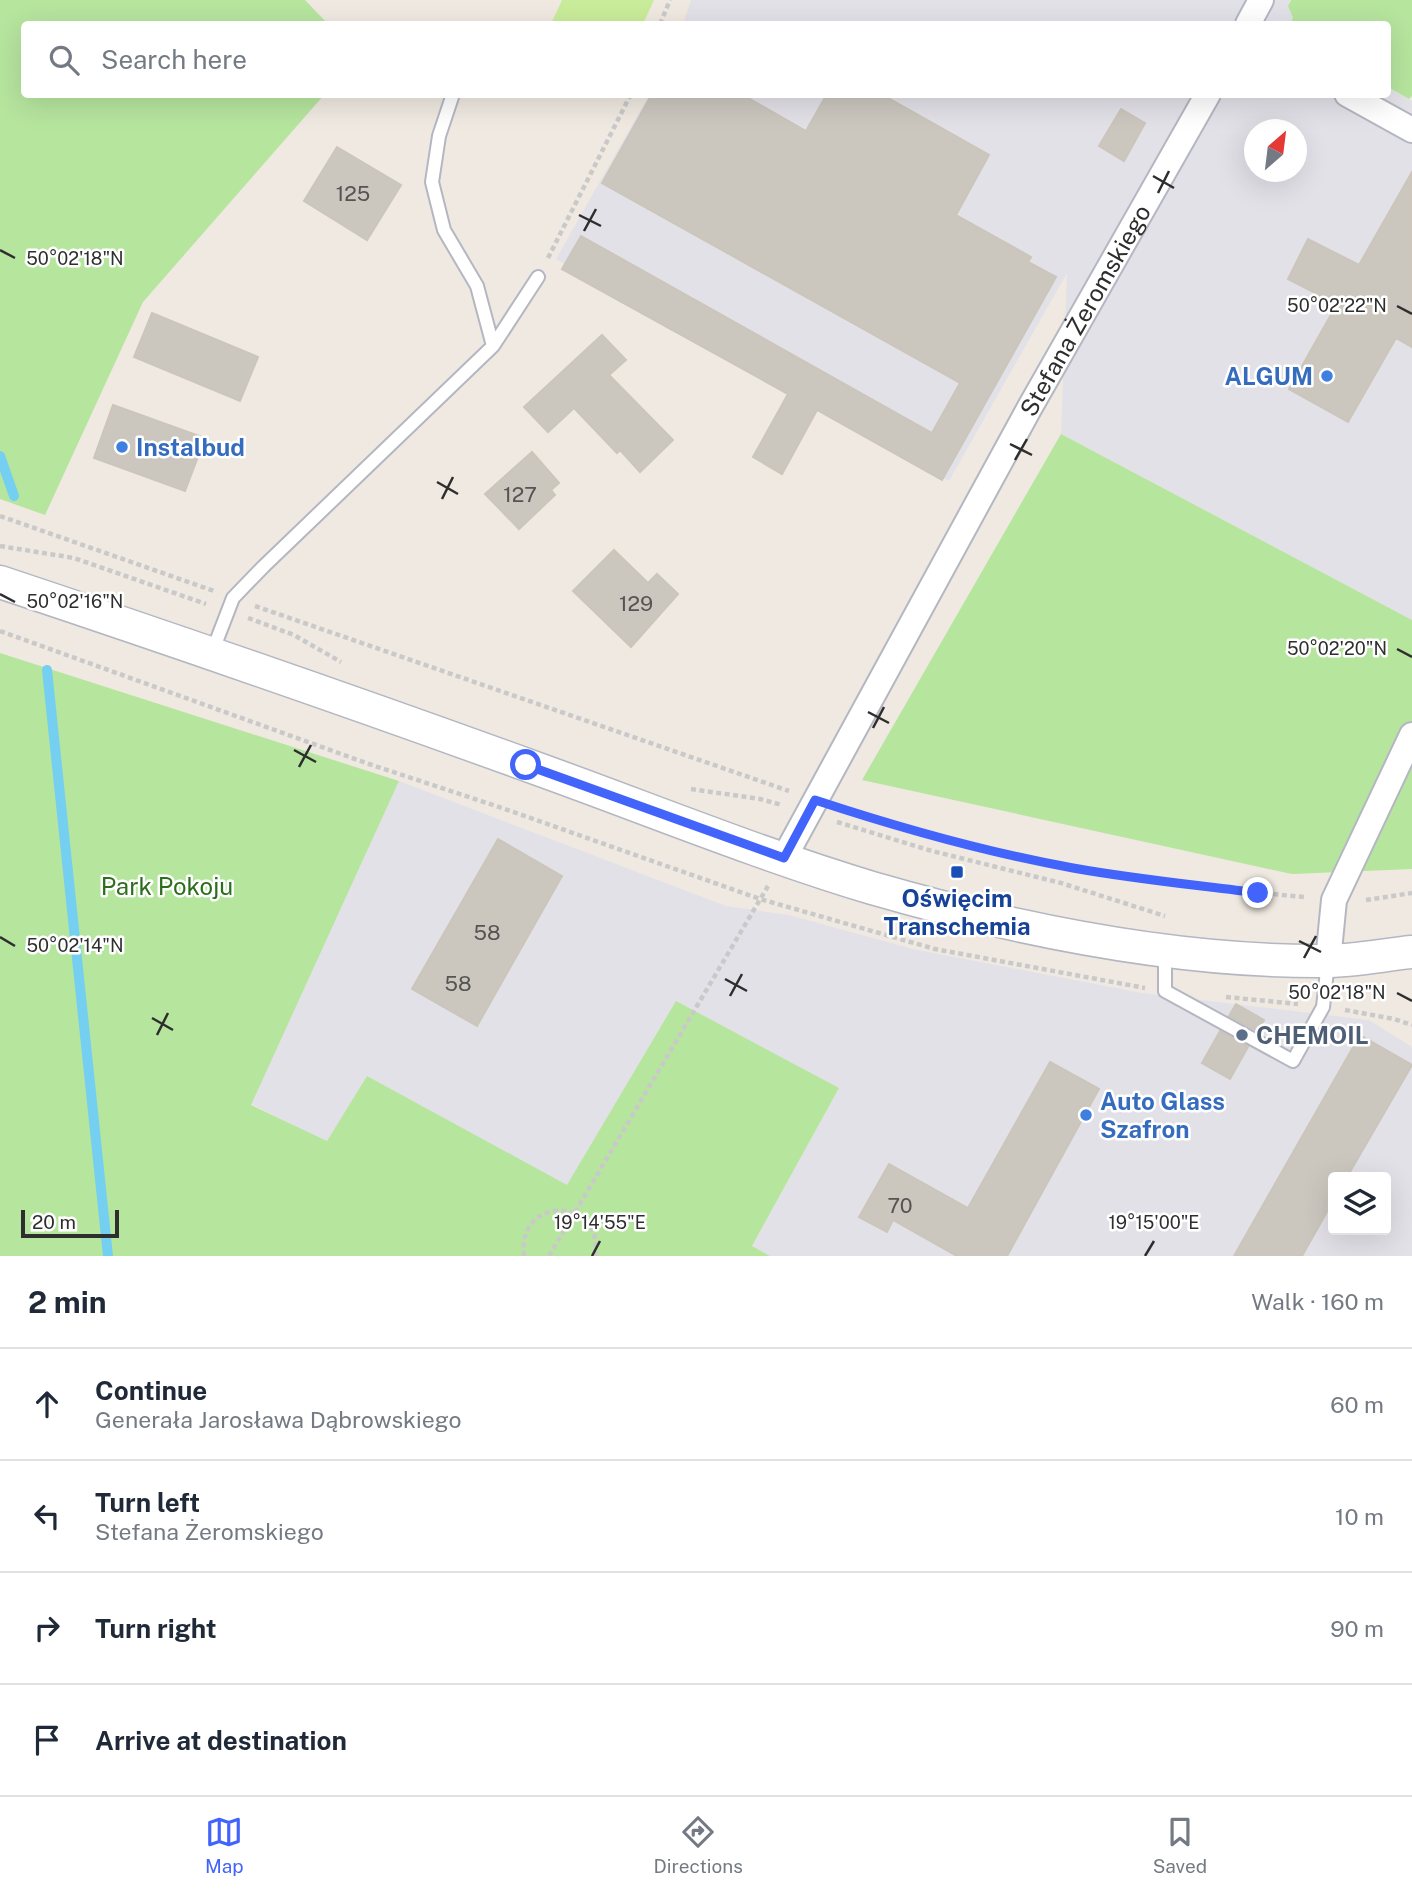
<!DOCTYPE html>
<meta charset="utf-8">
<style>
:root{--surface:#fff;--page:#f6f6f7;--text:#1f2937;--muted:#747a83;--line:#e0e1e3;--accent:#4264fb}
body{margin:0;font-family:"Public Sans",sans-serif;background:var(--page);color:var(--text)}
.controls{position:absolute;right:21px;bottom:21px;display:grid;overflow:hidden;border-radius:7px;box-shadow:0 7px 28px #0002}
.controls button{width:63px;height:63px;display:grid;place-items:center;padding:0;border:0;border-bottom:2px solid var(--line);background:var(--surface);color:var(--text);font:35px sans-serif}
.compass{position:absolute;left:1244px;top:119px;width:63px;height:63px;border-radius:50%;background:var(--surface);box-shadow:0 7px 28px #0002;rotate:28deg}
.scale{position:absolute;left:21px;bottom:18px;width:98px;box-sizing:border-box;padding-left:7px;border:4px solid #2e2e2e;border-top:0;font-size:19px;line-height:24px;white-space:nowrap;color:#2e2e2e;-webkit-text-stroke:5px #fff;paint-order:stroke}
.stop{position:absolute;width:21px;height:21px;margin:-16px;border:5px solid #4264fb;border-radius:50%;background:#fff}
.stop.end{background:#4264fb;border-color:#fff;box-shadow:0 2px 7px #0008}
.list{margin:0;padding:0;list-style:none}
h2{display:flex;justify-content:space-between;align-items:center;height:91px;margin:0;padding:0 28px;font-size:30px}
h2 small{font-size:23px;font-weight:400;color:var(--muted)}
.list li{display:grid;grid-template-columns:46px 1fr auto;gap:21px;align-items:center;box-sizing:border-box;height:112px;padding:0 28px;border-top:2px solid var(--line)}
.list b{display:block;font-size:26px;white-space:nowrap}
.list p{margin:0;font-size:23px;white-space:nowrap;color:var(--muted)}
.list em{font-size:23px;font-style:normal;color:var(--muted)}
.icon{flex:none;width:38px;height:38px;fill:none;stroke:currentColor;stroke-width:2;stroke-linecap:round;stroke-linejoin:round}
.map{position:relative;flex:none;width:1412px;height:1256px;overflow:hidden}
.search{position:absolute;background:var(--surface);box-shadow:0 7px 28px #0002;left:21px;right:21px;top:21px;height:77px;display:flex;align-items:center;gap:18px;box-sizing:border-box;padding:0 24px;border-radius:7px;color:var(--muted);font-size:26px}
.sheet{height:539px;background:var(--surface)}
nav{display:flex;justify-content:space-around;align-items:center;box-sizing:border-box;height:98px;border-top:2px solid var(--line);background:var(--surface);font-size:19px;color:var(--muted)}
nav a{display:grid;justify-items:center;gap:4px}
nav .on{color:var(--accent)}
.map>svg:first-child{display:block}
.industrial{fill:#e3e1e8;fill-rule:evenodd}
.green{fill:#b6e59e}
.pitch{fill:#c9ec9a}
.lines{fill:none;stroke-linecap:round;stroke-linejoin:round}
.stream{stroke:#75cff0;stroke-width:10}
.building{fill:#cbc7bf;stroke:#cbc5ba;stroke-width:2}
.service-casing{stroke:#b4b7c1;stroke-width:16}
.minor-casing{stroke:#b4b7c1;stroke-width:28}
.tertiary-casing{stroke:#b4b7c1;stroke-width:35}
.path{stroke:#c9c9c9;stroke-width:4.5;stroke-dasharray:5 3.5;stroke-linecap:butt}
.service{stroke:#fff;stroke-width:12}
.minor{stroke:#fff;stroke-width:24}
.tertiary{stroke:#fff;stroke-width:32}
.route{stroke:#4264fb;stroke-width:9}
.ticks{fill:none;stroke:#2e2e2e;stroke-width:2.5}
.shop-dot{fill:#3f7fe0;stroke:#fff;stroke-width:2.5}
.transit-dot{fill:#1a4fb4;stroke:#fff;stroke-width:2.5}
.service-dot{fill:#5c6f8a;stroke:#fff;stroke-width:2.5}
.labels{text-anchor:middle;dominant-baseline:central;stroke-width:5;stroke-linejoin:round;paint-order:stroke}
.number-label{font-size:21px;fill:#555452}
.street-label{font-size:24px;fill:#2e2e2e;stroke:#fff}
.shop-label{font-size:24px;font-weight:bold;fill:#366cbe;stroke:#fff;text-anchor:start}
.park-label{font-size:24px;fill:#2c6e1b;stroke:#fff}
.transit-label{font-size:24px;font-weight:bold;fill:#164399;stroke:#fff}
.service-label{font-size:24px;font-weight:bold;fill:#4e5e75;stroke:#fff;text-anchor:start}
.ticks-label{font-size:18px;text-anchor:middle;fill:#2e2e2e;stroke:#fff;stroke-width:5;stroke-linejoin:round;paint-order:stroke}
</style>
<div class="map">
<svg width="1412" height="1256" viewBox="0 0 1412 1256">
<rect width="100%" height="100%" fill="#efe9e1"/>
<path class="industrial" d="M691,0H1290L1288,6L1296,24H683Z
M1388,87L1412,101V620L1061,434L1067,273L949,481L556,259L649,95L1388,94ZM1254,130H1296V172H1254Z
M399,781L726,906L789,915L913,949L1142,993L1369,1020L1412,1047V1256H770L752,1246L839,1088L567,1186L367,1076L327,1142L251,1104ZM1333,1177H1386V1230H1333Z"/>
<path class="green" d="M0,0H305L328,24H24V94L324,95L143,302L45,515L0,499Z
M1291,0H1412V96L1409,99L1388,87V24H1290L1293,18L1288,6Z
M1061,434L1412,620V869L1292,874L862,780Z
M0,653L399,781L251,1105L327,1141L367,1076L567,1185L676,1001L839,1088L752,1246L770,1256H0Z"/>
<path class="pitch" d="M562,0H654L643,24H551Z"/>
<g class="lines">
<path class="stream" d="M0,456L14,496
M47,670L108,1256"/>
</g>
<path class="building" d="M652,94H741L806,131L827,94H881L989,155L956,215L1031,257L1028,262L1056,277L942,480L817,410L782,474L753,457L788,394L562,269L581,236L932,433L960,383L602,183Z
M1121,109L1145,123L1124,161L1099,146Z
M337,147L401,185L367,240L304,201Z
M1412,172V347L1396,338L1348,422L1289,389L1337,304L1288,279L1308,239L1359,265Z
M152,313L258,357L240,401L134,357Z
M602,335L626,360L609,375L673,440L640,472L620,450L617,453L574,408L548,432L524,407Z
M113,405L205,438L185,491L94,458Z
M532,452L559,483L551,490L555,495L519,529L485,494Z
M614,550L648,583L657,574L678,594L631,647L573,591Z
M498,839L562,876L477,1026L412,989Z
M1236,1004L1264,1020L1257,1031L1229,1016Z
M1220,1031L1248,1047L1230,1079L1202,1063Z
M1360,1035L1412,1065L1347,1177H1333V1201L1302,1256H1234Z
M1050,1062L1099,1089L1007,1256H957L893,1220L887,1232L859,1217L889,1164L968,1208Z"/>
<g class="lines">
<defs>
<path id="service" d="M453,94L439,136L432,182L444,230L477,286L493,346
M211,655L233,598L263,567L493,346L538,277
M1165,950V991L1293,1061L1323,1007L1328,962"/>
<g id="minor">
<path d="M1248,24L1261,0"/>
<path d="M1347,94L1412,130"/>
<path id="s1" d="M784,858L1030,407L1208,94"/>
<path d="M1328,961L1334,900L1412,735"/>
</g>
<path id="tertiary" d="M0,582C180,642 359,704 538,769C649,809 759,854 872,888C1014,929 1176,962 1324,961C1353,961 1383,955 1412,952"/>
</defs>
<use href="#service" class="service-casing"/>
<use href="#minor" class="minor-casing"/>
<use href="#tertiary" class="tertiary-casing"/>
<path class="path" d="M660,24L670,0
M548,258L631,94
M0,516L214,591
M0,546L74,558L206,604
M255,606L789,791
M248,618L294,635L341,662
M0,631L369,764L505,809L760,899L935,949L1145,988
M691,789L760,799L782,805
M841,808C994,860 1145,883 1305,897
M837,822L932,851L1061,883L1165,916
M1366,900L1412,893
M1226,997L1298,1004
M1345,1010L1394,1019L1412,1025
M524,1256C517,1192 606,1199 595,1256
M549,1256L768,886"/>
<use href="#service" class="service"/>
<use href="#minor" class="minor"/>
<use href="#tertiary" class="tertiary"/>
</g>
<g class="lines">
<path class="route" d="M526,765L784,858L815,800C900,828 984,852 1073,868C1134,879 1196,885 1258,893"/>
</g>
<path class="ticks" d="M1153,176L1174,188M1158,193L1169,171M579,215L601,226M584,231L596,209M0,250L15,258M1397,306L1412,314M1010,444L1032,455M1015,460L1027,439M437,482L458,494M442,499L453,477M0,594L15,602M1397,649L1412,657M868,712L889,723M873,728L884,707M294,750L316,762M299,767L311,745M0,937L15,946M1299,941L1321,952M1304,958L1316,936M725,979L747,991M1397,993L1412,1001M730,996L742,974M152,1018L173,1030M157,1035L168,1013M592,1256L600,1241M1145,1256L1154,1241"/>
<g class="shop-dot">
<circle cx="1327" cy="376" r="7"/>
<circle cx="122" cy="447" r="7"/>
<circle cx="1086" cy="1115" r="7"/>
</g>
<rect class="transit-dot" x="950" y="865" width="14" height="14" rx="3.5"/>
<circle class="service-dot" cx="1242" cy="1035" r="7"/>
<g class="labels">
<g class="number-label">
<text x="353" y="193">125</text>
<text x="520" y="494">127</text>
<text x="636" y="603">129</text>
<text x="487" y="932">58</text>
<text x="458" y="983">58</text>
<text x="900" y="1205">70</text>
</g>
<g class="street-label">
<text stroke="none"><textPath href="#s1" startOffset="625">Stefana Żeromskiego</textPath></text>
</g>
<g class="shop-label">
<text x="1313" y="376" text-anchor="end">ALGUM</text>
<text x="136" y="447">Instalbud</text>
<text x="1100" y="1101">Auto Glass<tspan x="1100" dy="28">Szafron</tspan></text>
</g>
<g class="park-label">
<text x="167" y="886">Park Pokoju</text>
</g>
<g class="transit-label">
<text x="957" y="898">Oświęcim<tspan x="957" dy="28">Transchemia</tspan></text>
</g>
<g class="service-label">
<text x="1256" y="1035">CHEMOIL</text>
</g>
</g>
<g class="ticks-label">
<text x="75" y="265">50°02'18"N</text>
<text x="1337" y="312">50°02'22"N</text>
<text x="75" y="608">50°02'16"N</text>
<text x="1337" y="655">50°02'20"N</text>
<text x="75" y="952">50°02'14"N</text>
<text x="1337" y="999">50°02'18"N</text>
<text x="600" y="1229">19°14'55"E</text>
<text x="1154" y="1229">19°15'00"E</text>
</g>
</svg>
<div class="controls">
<button><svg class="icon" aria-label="layers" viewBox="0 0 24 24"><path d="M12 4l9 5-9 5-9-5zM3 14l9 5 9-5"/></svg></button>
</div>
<svg class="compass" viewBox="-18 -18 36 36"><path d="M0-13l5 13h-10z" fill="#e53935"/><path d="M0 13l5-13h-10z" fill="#747a83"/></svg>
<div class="scale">20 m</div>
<div class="stop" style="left:526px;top:765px"></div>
<div class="stop end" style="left:1258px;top:893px"></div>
<div class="search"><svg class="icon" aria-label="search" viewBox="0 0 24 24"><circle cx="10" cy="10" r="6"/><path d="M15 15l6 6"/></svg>Search here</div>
</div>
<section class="sheet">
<h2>2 min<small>Walk · 160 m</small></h2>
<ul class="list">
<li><svg class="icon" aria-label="ahead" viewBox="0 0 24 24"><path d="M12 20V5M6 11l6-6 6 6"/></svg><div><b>Continue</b><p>Generała Jarosława Dąbrowskiego</p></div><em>60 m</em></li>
<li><svg class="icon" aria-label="left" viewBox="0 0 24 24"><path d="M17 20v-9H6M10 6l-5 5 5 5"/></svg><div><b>Turn left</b><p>Stefana Żeromskiego</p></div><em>10 m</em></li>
<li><svg class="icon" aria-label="right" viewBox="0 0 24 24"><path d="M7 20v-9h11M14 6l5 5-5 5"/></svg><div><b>Turn right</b></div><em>90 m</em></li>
<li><svg class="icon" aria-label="arrive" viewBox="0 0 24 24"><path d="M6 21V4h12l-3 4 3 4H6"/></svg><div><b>Arrive at destination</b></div></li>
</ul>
</section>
<nav>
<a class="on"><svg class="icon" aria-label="map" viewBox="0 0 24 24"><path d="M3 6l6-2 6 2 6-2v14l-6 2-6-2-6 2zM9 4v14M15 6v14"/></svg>Map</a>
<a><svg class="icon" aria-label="directions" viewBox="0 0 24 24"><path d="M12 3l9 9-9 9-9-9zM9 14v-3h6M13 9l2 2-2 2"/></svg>Directions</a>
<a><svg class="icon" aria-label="saved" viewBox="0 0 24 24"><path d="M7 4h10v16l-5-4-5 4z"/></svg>Saved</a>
</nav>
